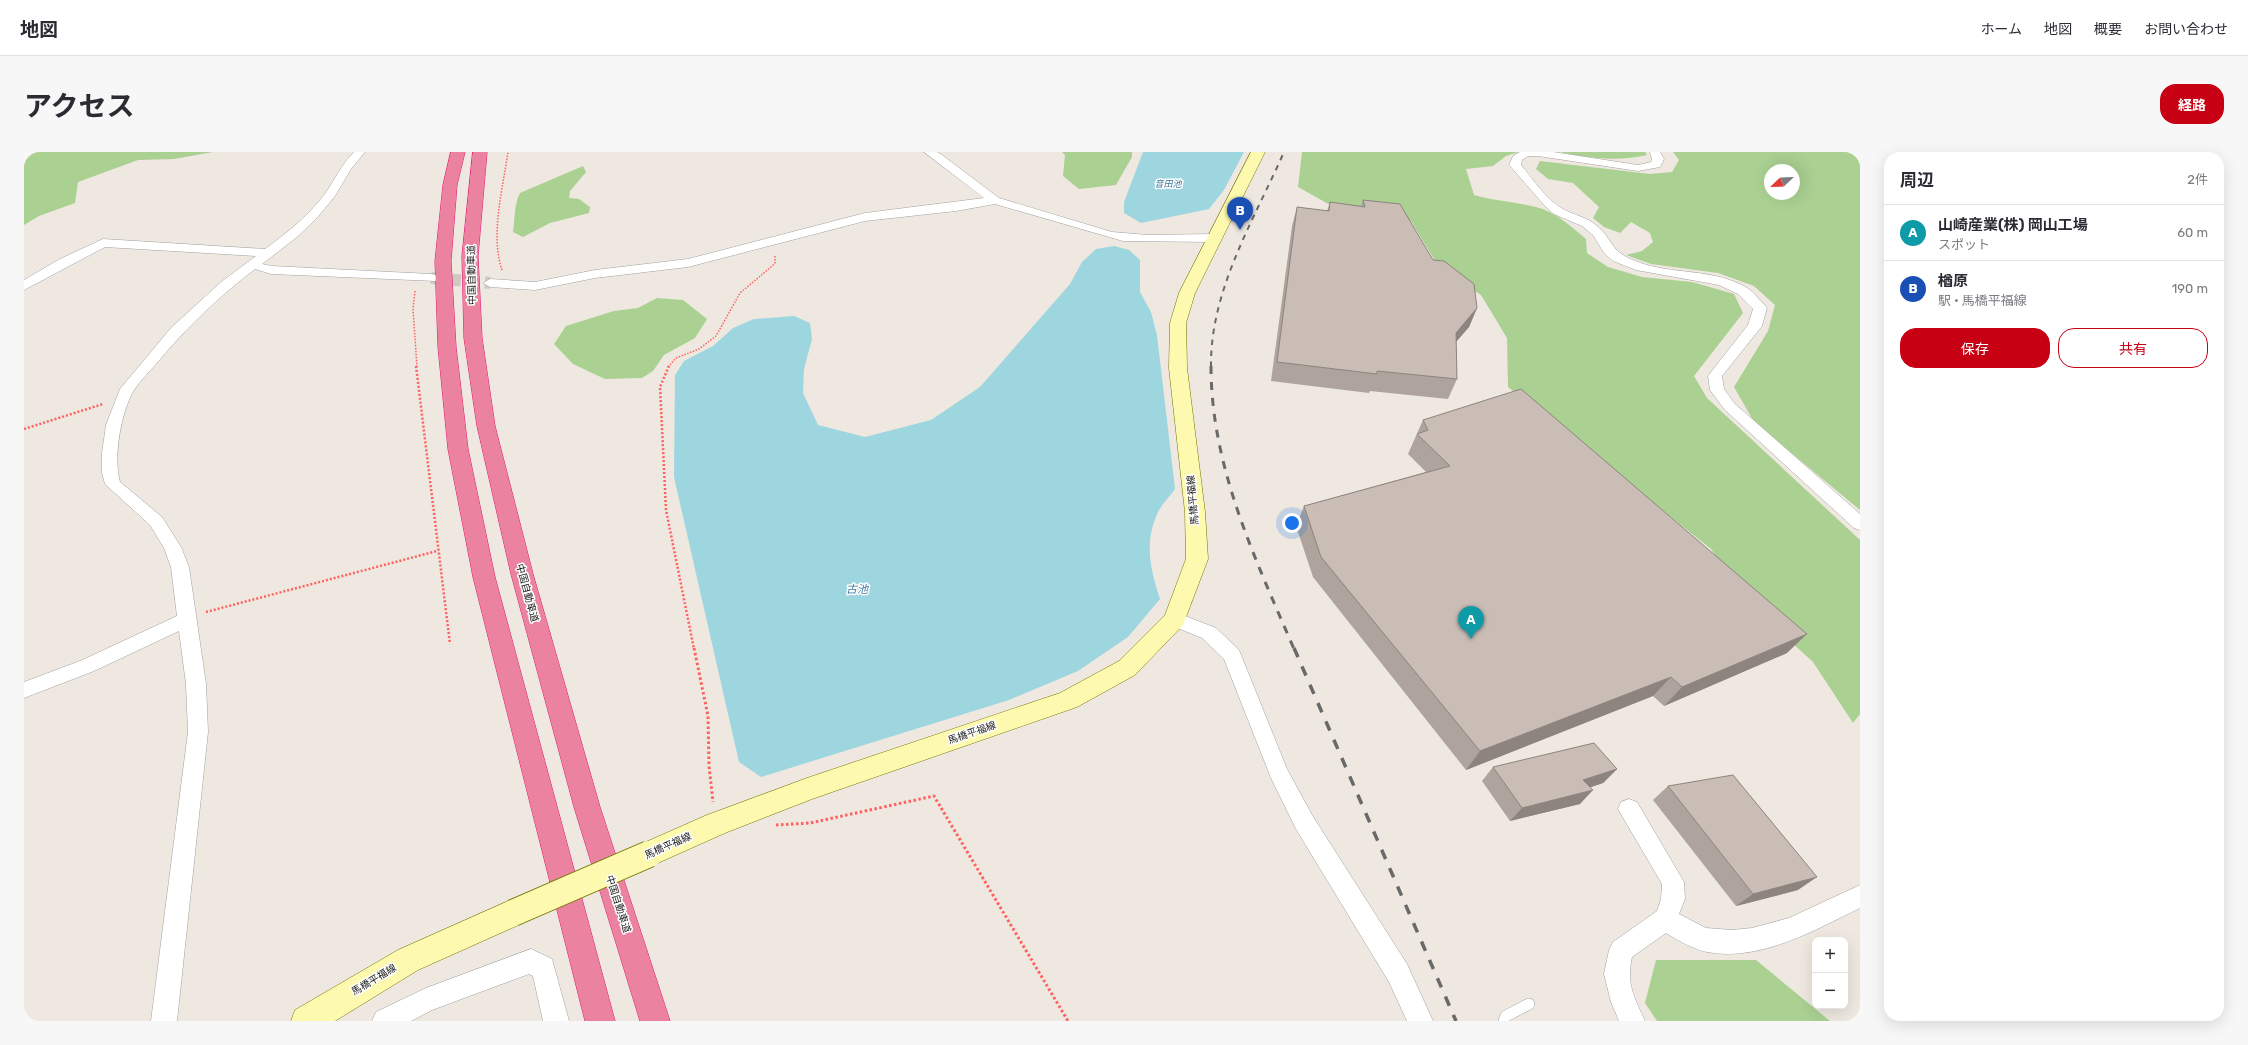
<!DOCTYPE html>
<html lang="ja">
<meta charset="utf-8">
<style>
:root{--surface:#fff;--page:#f7f7f7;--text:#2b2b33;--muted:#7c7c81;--line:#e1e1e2;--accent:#c70013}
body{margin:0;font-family:Rubik,"Noto Sans JP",sans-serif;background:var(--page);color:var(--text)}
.controls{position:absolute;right:12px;bottom:12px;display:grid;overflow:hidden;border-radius:8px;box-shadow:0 4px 16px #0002}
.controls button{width:36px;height:36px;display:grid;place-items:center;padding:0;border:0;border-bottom:1px solid var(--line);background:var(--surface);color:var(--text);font:20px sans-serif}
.compass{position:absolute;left:1740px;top:12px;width:36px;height:36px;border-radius:50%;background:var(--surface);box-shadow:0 4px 16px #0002;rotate:247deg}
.you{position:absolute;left:1268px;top:371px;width:14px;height:14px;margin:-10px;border:3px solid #fff;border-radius:50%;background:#1a73e8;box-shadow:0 0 0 6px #1a73e833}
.badge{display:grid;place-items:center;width:26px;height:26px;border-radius:50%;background:var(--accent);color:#fff;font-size:13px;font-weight:700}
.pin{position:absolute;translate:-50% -33px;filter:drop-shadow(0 1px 2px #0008)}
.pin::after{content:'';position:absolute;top:21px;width:14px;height:12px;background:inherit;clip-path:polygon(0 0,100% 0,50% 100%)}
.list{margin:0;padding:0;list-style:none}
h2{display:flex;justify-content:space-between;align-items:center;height:52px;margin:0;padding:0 16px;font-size:17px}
h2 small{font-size:13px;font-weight:400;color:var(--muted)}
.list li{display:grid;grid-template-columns:26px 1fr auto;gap:12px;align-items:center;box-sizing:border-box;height:56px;padding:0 16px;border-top:1px solid var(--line)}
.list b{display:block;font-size:15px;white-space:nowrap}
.list p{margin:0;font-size:13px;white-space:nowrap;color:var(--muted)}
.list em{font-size:13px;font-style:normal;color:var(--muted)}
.actions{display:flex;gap:8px;padding:12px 16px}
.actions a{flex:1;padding:9px 0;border:1px solid var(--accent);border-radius:16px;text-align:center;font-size:14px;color:var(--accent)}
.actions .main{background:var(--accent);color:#fff}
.map{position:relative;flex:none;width:1836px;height:869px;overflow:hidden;border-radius:16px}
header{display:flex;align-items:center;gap:24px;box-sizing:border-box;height:56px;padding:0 20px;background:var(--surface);border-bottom:1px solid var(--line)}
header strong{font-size:19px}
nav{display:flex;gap:22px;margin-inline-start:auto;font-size:14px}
.intro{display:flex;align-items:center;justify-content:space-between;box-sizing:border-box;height:96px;padding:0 24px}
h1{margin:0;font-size:28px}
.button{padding:10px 18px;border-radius:16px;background:var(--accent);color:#fff;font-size:14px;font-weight:700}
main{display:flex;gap:24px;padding:0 24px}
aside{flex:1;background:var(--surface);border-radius:16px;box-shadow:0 4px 16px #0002}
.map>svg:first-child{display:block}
.forest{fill:#aad092;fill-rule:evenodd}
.water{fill:#9dd6df}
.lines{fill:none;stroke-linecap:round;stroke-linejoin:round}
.minor-tunnel{stroke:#cec9c2;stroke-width:12;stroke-dasharray:12 6;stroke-linecap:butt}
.service-casing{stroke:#a2a2a2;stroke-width:12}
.minor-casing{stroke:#a2a2a2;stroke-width:1}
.secondary-casing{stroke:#737500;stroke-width:1}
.motorway-casing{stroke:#df1a70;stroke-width:1}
.path-far2{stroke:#ff6160;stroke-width:1.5;stroke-dasharray:1.5 1.5;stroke-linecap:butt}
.path-far1{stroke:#ff6160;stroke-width:2.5;stroke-dasharray:2 2;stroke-linecap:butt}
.path{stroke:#ff6160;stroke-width:3;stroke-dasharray:2.5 2.5;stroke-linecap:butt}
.service{stroke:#fff;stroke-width:11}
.minor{fill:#fff;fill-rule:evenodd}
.secondary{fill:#fdf9af;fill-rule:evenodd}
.motorway{fill:#eb829f;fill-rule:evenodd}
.rail-far2{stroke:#696969;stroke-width:2;stroke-dasharray:5.5 5.5;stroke-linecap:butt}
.rail-far1{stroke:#696969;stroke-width:3;stroke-dasharray:8 8;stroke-linecap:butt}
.rail{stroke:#696969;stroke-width:3.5;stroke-dasharray:10 10;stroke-linecap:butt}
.secondary-bridge-casing{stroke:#737500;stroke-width:28;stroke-linecap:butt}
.secondary-bridge{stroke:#fdf9af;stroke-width:26}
.wall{fill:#aea39d}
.shaded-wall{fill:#8d847f}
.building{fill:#cabdb6;stroke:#8d847f}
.labels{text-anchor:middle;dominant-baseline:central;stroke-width:3;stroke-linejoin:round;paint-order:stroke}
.far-water-label{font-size:9px;font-style:italic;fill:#3e789f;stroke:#fff}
.street-label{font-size:10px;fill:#1b1b1b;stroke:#fff}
.water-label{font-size:11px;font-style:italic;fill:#3e789f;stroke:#fff}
</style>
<header>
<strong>地図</strong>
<nav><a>ホーム</a><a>地図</a><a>概要</a><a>お問い合わせ</a></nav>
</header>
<div class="intro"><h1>アクセス</h1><a class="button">経路</a></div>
<main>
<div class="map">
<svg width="1836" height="869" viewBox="0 0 1836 869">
<rect width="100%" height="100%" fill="#eee8e0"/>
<path class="forest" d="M0,0H189L150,7L114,8L54,30L51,51L15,64L0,73Z
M1038,0H1108V5L1092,33L1055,37L1039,24L1041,3Z
M1278,0H1494L1482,4L1469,14L1442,17L1450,43C1471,49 1492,50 1512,55C1530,59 1548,75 1562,87L1563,101L1584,115L1618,125L1668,130L1710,142L1719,161L1670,224L1683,246L1836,388V562L1829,571L1789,510L1721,448L1687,397L1484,235L1483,186L1457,143L1417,119L1387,69L1308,54L1274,35Z
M1535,0H1621L1623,3C1593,10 1565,6 1535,0Z
M1649,0H1836V358L1730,270L1710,235L1744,179L1751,153L1730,134L1694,121L1627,112L1602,103L1618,99L1629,90L1626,81L1607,70L1596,81L1580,75L1569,66L1575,55L1549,31L1524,27L1512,17L1516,9L1626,22L1648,20L1655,8ZM1746,18H1770V42H1746Z
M559,14L562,20L546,39L545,46L555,47L566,55L565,61L526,71L499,85L489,80C491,66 490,53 496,41Z
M633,146L659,148L683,167L671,186L640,203L629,219L618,226L581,227L549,212L530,192L542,174L590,159L614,156Z
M1632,808H1732L1806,869H1633L1621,851Z"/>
<path class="water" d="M1119,0H1220L1200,38L1185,57L1117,71L1100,61V50Z
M1090,94L1105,98L1116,108V140L1127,160L1133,183L1151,337C1146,344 1138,352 1134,360C1120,390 1126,417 1136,447L1104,485L1054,519L985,548L737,625L715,610L650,325L651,223L660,209L689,194L709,176L730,167L770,164L786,171L788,187L780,217L779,241L794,273L841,285L907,268L956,235L1046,132L1058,110L1072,97Z"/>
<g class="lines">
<path class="minor-tunnel" d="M407,126L466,131"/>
<defs>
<path id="service" d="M1480,869L1482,864L1505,852"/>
<path id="minor" d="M330,0H341L327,17L311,44L292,67L273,85L238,112L248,114L407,122L412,123L413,126L412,129L247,122L231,117C194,145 161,177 132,212C125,220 116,229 110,238C97,260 89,305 96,330L138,365L157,395L165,415L182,532L184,580L153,869H127L164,580L162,532L155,479L70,519L0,546V530L56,509L153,464L147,415L140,396L126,373L81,332L78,321V301L82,273L96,237L147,176L197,130L232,104L81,95L0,138V128L36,107L79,87L241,97C263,81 284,64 300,43C311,28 317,13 330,0Z
M900,0H913L918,3L975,46L1088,80L1124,83L1189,82L1195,86L1189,90L1099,89L971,52L932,59L841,69L664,115L571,126L511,138L466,135L459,131L466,127L511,130L571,118L664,107L841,61L960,46Z
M1496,0H1529L1614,13L1627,10L1628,7L1626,0H1636L1640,7L1636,15L1614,19L1514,4H1504L1498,8L1497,13C1509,27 1522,48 1539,57C1550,63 1562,65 1572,73C1591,89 1585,100 1614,110C1648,123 1691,116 1723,136C1730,140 1735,148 1741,153L1743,156L1738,174L1698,224L1700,237L1711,252L1836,362V378L1830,376L1701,258L1686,238L1684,224L1724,173L1729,157L1714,142L1695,133L1612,118L1589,109L1580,101L1569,83L1558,74L1530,62L1521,54L1487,15L1485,13L1489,4Z
M1151,460L1192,476L1215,498L1263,617L1288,663L1383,812L1409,869H1383L1365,830L1272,677L1247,626L1200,507L1178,486L1144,472L1142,467L1144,462Z
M1605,647L1613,650L1660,730L1661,747L1655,762L1682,776L1708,778L1728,776L1765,766L1836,733V756C1791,778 1736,810 1683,800C1669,797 1655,789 1642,781L1608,805C1602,832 1610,845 1621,869H1595L1587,850L1580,822L1585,798L1589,790L1633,759L1637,747L1638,732L1594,657L1597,650Z
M507,797L528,807L545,869H519L509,824L505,822L408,858L387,869H348L352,860L402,836Z"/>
<path id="secondary" d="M1227,0H1241L1171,141L1162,171L1163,216L1181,360L1184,407L1159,473L1111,523L1053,555L788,647L701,681L625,715L615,711L611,702L615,693L683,663L783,626L1036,541L1095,509L1141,463L1162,407L1161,360L1145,216L1146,171L1155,141Z
M489,747L499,751L503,761L499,771L394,818L311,869H267L271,858L374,798Z"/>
<path id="motorway" d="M427,0H441L433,33L427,109L432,195L444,297L471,425L591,869H561L449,425L424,297L414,195L411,109L419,33Z
M449,0H463L454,104L458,186L471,274L509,422L576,655L646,869H616L550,655L487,422L453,274L440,186L438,104Z"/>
</defs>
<use href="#service" class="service-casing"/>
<use href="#minor" class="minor-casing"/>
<use href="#secondary" class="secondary-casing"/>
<use href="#motorway" class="motorway-casing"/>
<path class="path-far2" d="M478,118C466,83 479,36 484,0
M391,139L389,157L393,215
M644,215L652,206L675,197L692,184L716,141L747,115L751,111V104"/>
<path class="path-far1" d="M392,214L426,492
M645,214L636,235L642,358L670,497
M0,277L79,252
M182,460L413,399"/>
<path class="path" d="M670,496L684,564L685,614L689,650
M752,673L786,671L910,644L1044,869"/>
<use href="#service" class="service"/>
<use href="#minor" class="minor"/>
<use href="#secondary" class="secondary"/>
<use href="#motorway" class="motorway"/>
<path class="rail-far2" d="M1187,215C1186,138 1230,68 1260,0"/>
<path class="rail-far1" d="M1187,214C1187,315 1231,406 1270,497"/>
<path class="rail" d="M1270,496L1432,869"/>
<defs>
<path id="secondary-bridge" d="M489,761L625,702"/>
</defs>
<use href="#secondary-bridge" class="secondary-bridge-casing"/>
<use href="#secondary-bridge" class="secondary-bridge"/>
</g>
<path class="wall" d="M1339,48L1409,108L1453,156L1445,175L1432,190L1433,227L1424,247L1346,239L1345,241L1247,229L1268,74L1273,55L1303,59L1306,50L1337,54Z
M1399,268L1763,501L1640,554L1629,544L1442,618L1289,425L1272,374L1280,354L1402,320L1384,302Z
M1469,615L1593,617L1579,631L1567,635L1556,652L1486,669L1458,629Z
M1644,634L1774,738L1712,754L1629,648Z"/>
<path class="shaded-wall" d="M1453,156L1445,175L1423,200L1432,181Z
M1783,482L1763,501L1640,554L1658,535Z
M1647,525L1629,544L1442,618L1456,599Z
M1593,617L1579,631L1546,642L1559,628Z
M1569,638L1556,652L1486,669L1498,656Z
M1793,725L1774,738L1712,754L1729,742Z"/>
<path class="building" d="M1339,48L1376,52L1409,108L1420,109L1450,132L1453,156L1432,181L1433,227L1353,219V222L1253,210L1273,55L1305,59L1306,50L1341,55Z
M1497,237L1783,482L1658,535L1647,525L1456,599L1297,405L1280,354L1426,314L1393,282L1404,278L1399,268Z
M1570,591L1593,617L1559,628L1569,638L1498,656L1469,615Z
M1709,623L1793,725L1729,742L1644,634Z"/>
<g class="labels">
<g class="far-water-label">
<text x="1144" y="32">音田池</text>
</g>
<g class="street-label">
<text transform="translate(448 123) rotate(-91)">中国自動車道</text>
<text transform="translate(1169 348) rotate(-95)">馬橋平福線</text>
<text transform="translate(503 441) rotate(75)">中国自動車道</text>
<text transform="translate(948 581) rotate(-19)">馬橋平福線</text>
<text transform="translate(644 694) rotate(-24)">馬橋平福線</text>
<text transform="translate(594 752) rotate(72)">中国自動車道</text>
<text transform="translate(350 828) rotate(-31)">馬橋平福線</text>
</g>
<g class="water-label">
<text x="833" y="437">古池</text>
</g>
</g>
</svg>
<div class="controls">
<button>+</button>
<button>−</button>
</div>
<svg class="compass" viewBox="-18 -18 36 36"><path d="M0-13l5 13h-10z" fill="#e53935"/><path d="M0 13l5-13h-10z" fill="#7c7c81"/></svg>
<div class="you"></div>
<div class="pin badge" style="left:1447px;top:487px;background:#0f9aa8">A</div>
<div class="pin badge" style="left:1216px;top:78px;background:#1a4fb4">B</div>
</div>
<aside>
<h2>周辺<small>2件</small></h2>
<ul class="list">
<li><span class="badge" style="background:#0f9aa8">A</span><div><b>山崎産業(株) 岡山工場</b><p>スポット</p></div><em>60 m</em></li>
<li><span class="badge" style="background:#1a4fb4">B</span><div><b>楢原</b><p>駅 · 馬橋平福線</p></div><em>190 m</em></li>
</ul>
<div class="actions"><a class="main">保存</a><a>共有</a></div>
</aside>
</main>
